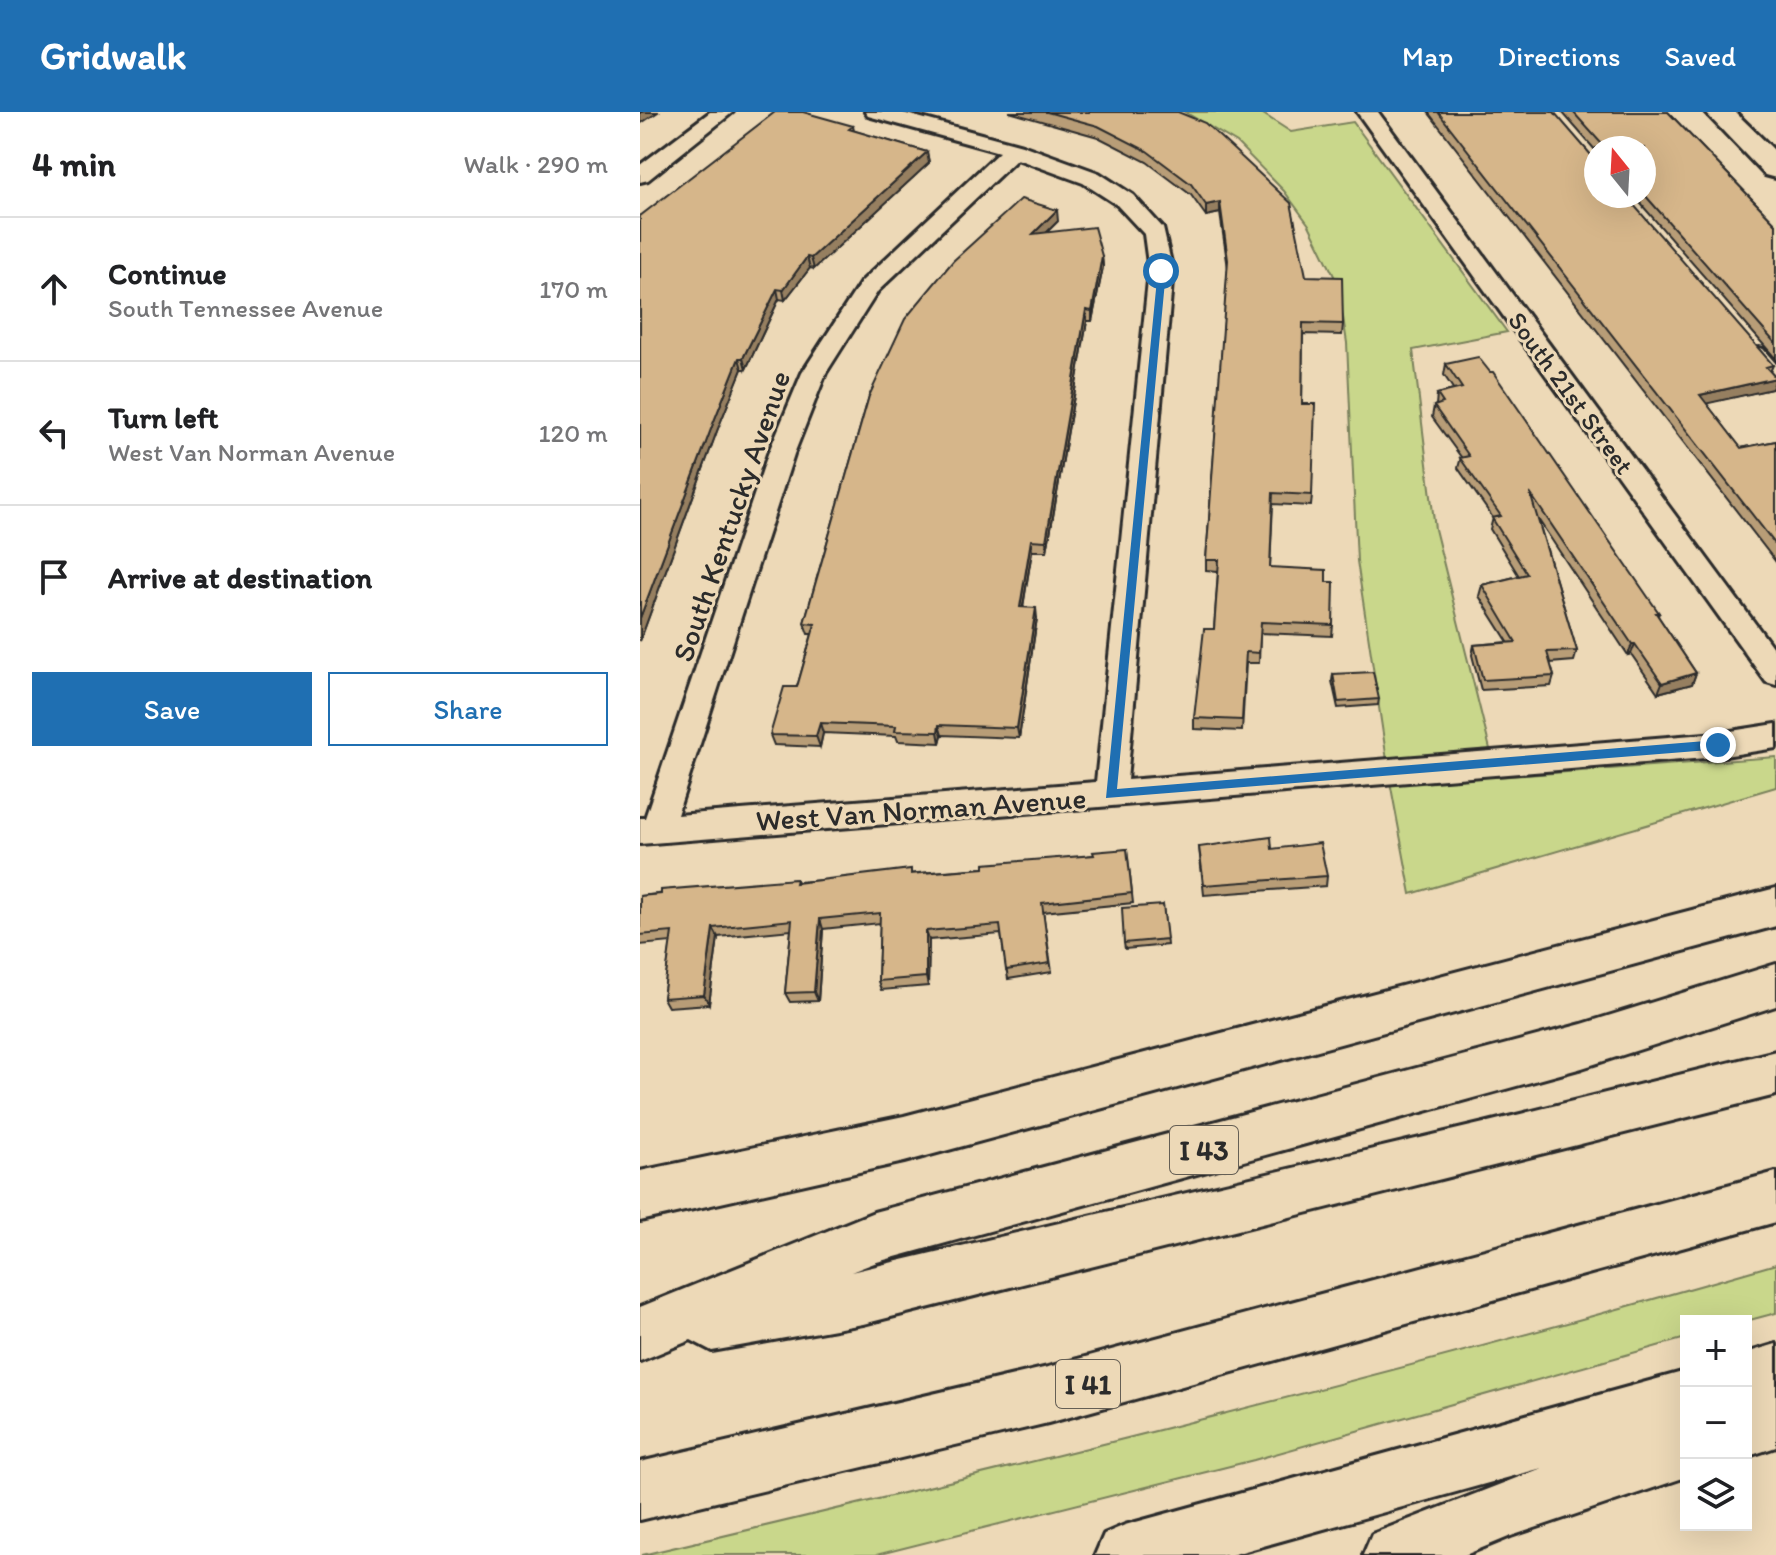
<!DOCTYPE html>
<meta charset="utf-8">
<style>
:root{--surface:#fff;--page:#f2f2f2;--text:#202124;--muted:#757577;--line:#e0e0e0;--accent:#1f6fb2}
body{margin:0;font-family:Itim,sans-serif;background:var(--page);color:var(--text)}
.controls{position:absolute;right:24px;bottom:24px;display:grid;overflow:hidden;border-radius:0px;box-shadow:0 8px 32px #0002}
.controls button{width:72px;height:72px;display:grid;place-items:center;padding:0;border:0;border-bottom:2px solid var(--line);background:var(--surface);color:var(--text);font:40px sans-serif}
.compass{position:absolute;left:944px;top:24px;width:72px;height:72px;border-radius:50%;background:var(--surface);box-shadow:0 8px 32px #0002;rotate:342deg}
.stop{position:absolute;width:24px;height:24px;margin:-18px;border:6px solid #1f6fb2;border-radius:50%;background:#fff}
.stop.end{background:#1f6fb2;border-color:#fff;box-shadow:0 2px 8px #0008}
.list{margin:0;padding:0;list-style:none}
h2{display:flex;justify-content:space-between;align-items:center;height:104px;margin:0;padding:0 32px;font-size:34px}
h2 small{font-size:26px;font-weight:400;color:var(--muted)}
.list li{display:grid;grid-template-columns:52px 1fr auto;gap:24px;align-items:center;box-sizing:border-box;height:144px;padding:0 32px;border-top:2px solid var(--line)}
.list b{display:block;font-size:30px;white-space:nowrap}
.list p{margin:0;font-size:26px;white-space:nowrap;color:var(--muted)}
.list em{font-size:26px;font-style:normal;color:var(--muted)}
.actions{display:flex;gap:16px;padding:24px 32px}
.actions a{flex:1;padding:18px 0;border:2px solid var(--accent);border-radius:0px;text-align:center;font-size:28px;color:var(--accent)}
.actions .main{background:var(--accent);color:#fff}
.icon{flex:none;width:44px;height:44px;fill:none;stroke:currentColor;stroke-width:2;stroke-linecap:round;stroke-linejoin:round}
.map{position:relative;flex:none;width:1136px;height:1443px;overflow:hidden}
header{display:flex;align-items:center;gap:48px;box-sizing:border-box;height:112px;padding:0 40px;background:var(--accent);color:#fff}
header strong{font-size:38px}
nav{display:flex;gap:44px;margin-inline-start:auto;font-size:28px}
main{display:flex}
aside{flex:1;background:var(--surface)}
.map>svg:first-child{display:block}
.green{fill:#c9d78b;stroke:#7a815b;stroke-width:2}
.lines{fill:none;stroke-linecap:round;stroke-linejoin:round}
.lane-casing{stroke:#2b2b2b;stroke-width:6}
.street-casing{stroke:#2b2b2b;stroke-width:6}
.secondary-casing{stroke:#2b2b2b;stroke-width:6}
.highway-casing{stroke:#2b2b2b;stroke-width:6}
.lane{fill:#edd9b7;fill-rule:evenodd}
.street{fill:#edd9b7;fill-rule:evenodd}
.secondary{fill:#edd9b7;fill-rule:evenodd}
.highway{fill:#edd9b7;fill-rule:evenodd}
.wall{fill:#b89d77;stroke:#2b2b2b;stroke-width:2}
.shaded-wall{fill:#967f61;stroke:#2b2b2b;stroke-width:2}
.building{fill:#d6b68a;stroke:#2b2b2b;stroke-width:2}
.route{fill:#1f6fb2}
.labels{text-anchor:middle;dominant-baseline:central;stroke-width:6;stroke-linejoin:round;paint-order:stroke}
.far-street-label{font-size:26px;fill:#2b2b2b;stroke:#edd9b7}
.shield{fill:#edd9b7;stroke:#655f55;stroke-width:2}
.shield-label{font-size:28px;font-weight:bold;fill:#2b2b2b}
.street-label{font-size:30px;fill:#2b2b2b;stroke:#edd9b7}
</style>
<header>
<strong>Gridwalk</strong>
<nav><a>Map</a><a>Directions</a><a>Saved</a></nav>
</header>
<main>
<aside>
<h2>4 min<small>Walk · 290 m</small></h2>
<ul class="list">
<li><svg class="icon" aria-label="ahead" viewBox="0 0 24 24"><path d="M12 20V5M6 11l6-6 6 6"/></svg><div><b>Continue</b><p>South Tennessee Avenue</p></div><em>170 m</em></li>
<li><svg class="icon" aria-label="left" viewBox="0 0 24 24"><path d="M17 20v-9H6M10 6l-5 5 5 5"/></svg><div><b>Turn left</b><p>West Van Norman Avenue</p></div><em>120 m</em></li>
<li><svg class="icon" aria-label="arrive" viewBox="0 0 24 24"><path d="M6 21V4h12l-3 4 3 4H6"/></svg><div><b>Arrive at destination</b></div></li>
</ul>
<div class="actions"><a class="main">Save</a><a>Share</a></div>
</aside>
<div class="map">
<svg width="1136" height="1443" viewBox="0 0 1136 1443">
<rect width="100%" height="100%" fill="#edd9b7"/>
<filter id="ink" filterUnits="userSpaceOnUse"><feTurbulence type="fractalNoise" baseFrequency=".0125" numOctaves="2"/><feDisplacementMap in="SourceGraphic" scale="16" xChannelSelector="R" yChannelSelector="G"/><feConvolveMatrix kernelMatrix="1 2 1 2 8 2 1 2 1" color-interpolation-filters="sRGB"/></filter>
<g filter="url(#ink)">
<path class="green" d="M545,0H620L651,20L713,10L867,220L773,238L795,417L857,665L1136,645V675L771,782L751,675L717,449L707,231L698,172L669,113L644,79L597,31Z
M1136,1152V1201L1106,1209H1046V1226L614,1348L236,1443H2C382,1354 761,1261 1136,1152Z"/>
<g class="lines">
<defs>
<path id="lane" d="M1119,236L1123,237L1136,252V264L1132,263L1113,240Z"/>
<path id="street" d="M70,0H93L8,68L0,70V53Z
M225,0H259L382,33L459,61L493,83L523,116L533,159L487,668L1078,621L1136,612V636L1078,645L0,732V706H5L128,342L162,261L221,170L359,40L228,4ZM377,47L443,71L477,93L504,122L509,159L456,670L37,703L154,342L186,261L238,179Z
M717,0H738L1136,540V573L1126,570Z"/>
<path id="secondary" d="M1065,0H1095L1136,40V66L1125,63Z"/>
<path id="highway" d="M1136,776V814L264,1050L0,1109V1059L264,1004Z
M1136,852V894L942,956L237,1150L211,1160L844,1011L1136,939V983L223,1212L72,1239L51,1228L0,1249V1195L234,1100L942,912Z
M1136,1060V1110L408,1311L0,1408V1350L408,1255Z
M1136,1232V1335L1106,1345V1241Z
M1046,1259V1365L871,1424L825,1443H723L732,1422L902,1356L591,1443H455L464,1422L485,1413Z"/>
</defs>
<use href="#lane" class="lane-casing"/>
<use href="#street" class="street-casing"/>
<use href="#secondary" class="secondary-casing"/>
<use href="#highway" class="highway-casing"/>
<use href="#lane" class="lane"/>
<use href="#street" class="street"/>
<use href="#secondary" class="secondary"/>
<use href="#highway" class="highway"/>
</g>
<path class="wall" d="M369,0H538L703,212L702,223L663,222L662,292L672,383L671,394L633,392L630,455L686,470L693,513L692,524L620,521L619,551H606L602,619L554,617V606L574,517L578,459L566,458V448L588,156L580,101L566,104L551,83L507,50L458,25Z
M788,0H914L956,84L1133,253L1130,260L1136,266L1132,277L1066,291L1101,336L1136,329V450Z
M922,0H1028L1136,112V247L994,84H1004V36H956V39Z
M213,14L214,19L287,40L289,51L174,157L170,156L145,188L139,187L106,257H102L77,319L0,529V104Z
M418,109L406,121L462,144L463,155L452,209H447L407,439H392L383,495L397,506L379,626L302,623L300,631L258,629L256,624L183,621L180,635L134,633L130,623L157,575L172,522H168L164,511L229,284Z
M806,252L1019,501L1018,504L1056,561L1052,572L1018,581L991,542L988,543L898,407L937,539L934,549L910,551L914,564L911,574L841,578L832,543L834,533L868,530L839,484L842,473L879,464L850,417L853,406L818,356L821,345L792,305L794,294L796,293L797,282L814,278L804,263Z
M693,562L739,587L738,593L698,596L692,569Z
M559,735L632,737L687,764L686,774L564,783Z
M487,737L493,791L403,800L412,860L368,867L361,822L289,828L288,874L241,878L238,869L240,811L183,817L178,889L150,890L145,881L151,818L78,825L69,892L28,895L23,886L31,830L0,833V784L156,767L157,770L344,756L454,743Z
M523,793L527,833L485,837L484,831Z"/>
<path class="shaded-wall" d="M0,0H18L0,12Z
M287,40L289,51L174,157L171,146Z
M580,90V101L566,104V93Z
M417,98L418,109L394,133L393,122Z
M462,144L463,155L452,209V199Z
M167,145L170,156L145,188L143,178Z
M137,177L139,187L106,257L103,246Z
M446,198L447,209L407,439L406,429Z
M99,246L102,257L77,319L0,529V506L74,309Z
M1136,266L1132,277L1056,294L1060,283Z
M391,428L392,439L381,506L380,495Z
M396,496L397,506L379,626L377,616Z
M992,532H995L991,542L988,543Z
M1056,561L1052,572L1018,581L1022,571Z
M180,611L183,621L180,635L176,624Z
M299,613L302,623L300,631L298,620Z
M180,807L183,817L178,889L174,880Z
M73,816L78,825L69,892L64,883Z
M286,819L289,828L288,874L286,865Z"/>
<path class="building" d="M135,0H163L213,14L209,17L287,40L171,146L167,145L143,178L137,177L103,246H99L74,309L0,506V104Z
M407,0H538L565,11L651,91L666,164L702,165L703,212L663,211L662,292H675L672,383L633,381L630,455L686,458V470H694L693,513L621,510L619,541L606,540L602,608L554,606L564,517H574L579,448H566L588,148L580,90L566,93L551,72L507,39L458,14Z
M798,0H914L952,44L956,45V84H986L1133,253L1126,255L1136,266L1060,283L1101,336L1136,329V433Z
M933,0H1028L1136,112V232L1004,82V36H960L961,31Z
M381,87L417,98L393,122L454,115L462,144L452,199L446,198L406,429L391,428L380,495L396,496L377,616L299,613L298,620L255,619L256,614L180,611L176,624L130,623L144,575H157L175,512L164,511L229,284L265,207L313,149Z
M838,245L850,260H853L1019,501H1016L1056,561L1022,571L995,532H992L890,381L937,539L907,540L914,564L843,568L834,533L876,530L842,473L887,462L852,406L861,404L820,346L829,344L794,294L803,291L797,282L822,276L806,252Z
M733,560L739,587L698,590L693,562Z
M631,725L632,737L680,731L687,764L564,773L559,735Z
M487,737L492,781L402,791L410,851L366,858L360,813L286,819V865L238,869L240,801L180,807L174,880L145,881L152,808L73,816L64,883L23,886L32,820L0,823V784L21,782V778L156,767L155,771L271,757V762L344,756V752L454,743L453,740Z
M523,793L527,827L484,831L482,796Z"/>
</g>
<path class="route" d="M518,157L526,159L477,677L1078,628L1084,633L1082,637L466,686Z"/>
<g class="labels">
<g class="far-street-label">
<text transform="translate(931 281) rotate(54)">South 21st Street</text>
</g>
<g class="shield">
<rect x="530" y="1014" width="68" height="48" rx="6"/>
<rect x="416" y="1248" width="64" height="48" rx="6"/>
</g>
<g class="shield-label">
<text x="564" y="1038">I 43</text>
<text x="448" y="1272">I 41</text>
</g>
<g class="street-label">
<text transform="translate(91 404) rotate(-71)">South Kentucky Avenue</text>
<text transform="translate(281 697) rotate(-4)">West Van Norman Avenue</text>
</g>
</g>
</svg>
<div class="controls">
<button>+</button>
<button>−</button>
<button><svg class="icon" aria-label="layers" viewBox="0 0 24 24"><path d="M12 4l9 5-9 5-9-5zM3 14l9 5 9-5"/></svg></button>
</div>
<svg class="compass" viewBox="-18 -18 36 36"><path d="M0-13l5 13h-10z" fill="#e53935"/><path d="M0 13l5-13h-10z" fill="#757577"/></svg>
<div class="stop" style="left:521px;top:159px"></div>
<div class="stop end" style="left:1078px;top:633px"></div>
</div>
</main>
